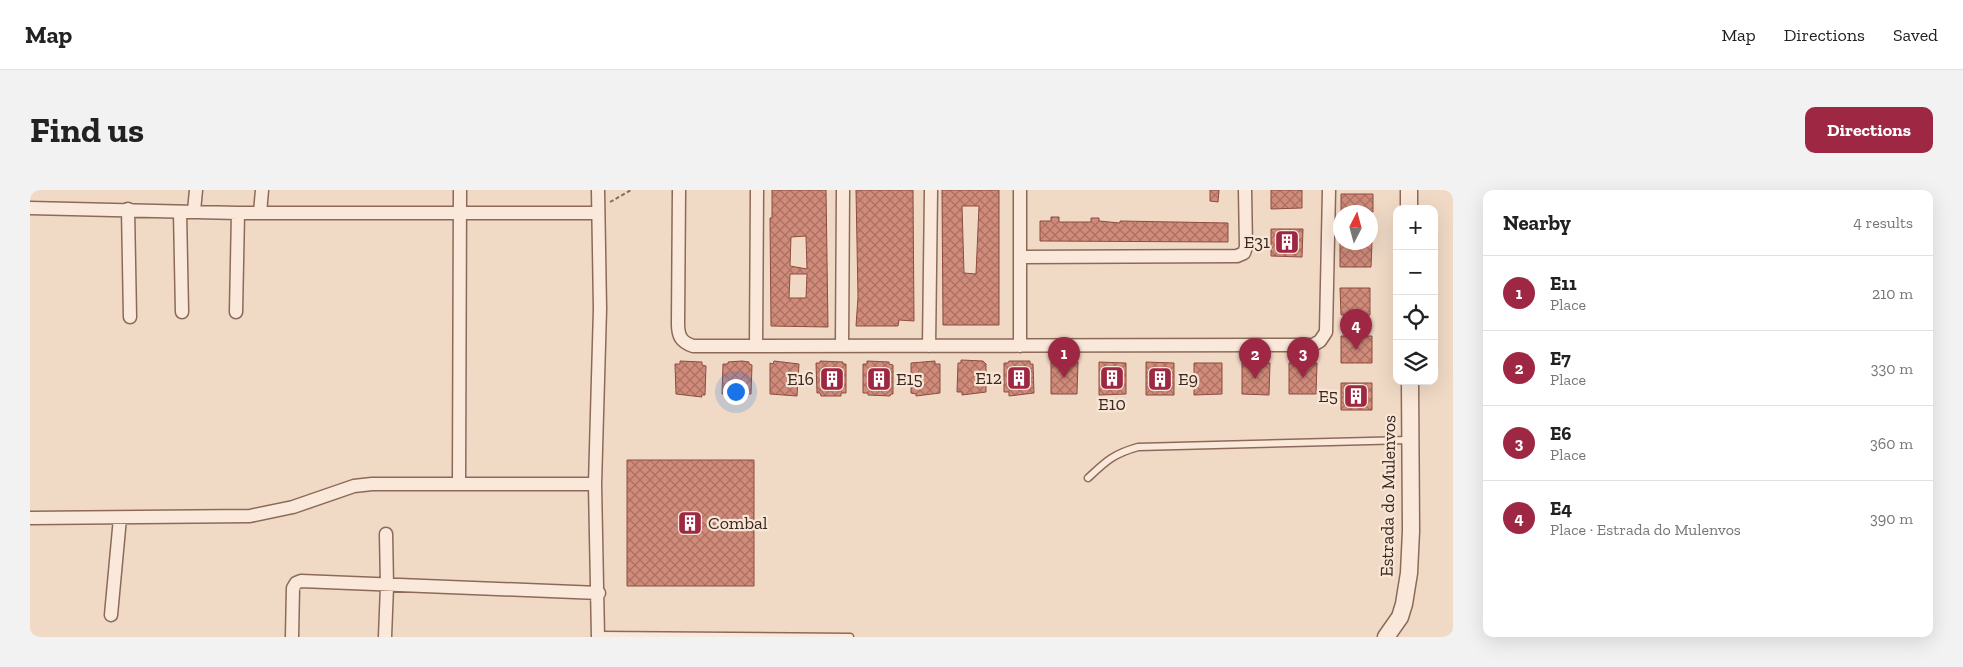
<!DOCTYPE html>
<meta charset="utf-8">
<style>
:root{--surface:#fff;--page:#f2f2f2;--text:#222;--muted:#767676;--line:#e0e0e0;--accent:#9e2843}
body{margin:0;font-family:"Zilla Slab",serif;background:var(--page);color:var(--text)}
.controls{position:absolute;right:15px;top:15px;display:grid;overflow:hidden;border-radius:10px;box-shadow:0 5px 20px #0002}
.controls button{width:45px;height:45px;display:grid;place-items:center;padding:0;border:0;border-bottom:1px solid var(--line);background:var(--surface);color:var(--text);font:25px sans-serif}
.compass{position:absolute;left:1303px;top:15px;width:45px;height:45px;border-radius:50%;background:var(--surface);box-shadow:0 5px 20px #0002;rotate:6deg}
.you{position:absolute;left:705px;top:201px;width:18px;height:18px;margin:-12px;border:4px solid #fff;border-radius:50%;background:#1a73e8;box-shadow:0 0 0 8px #1a73e833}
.badge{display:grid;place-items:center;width:32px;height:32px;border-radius:50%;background:var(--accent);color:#fff;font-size:16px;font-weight:700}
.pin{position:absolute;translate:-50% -41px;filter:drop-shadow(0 1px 2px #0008)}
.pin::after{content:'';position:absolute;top:26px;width:18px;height:15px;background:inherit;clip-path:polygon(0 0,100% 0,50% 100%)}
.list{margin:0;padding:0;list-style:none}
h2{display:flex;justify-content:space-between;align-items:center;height:65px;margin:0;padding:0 20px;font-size:21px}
h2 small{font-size:16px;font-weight:400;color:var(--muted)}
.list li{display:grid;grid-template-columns:32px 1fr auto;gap:15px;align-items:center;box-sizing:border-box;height:75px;padding:0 20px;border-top:1px solid var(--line)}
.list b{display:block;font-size:19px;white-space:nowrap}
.list p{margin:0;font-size:16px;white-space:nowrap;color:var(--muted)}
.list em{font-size:16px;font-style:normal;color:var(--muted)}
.icon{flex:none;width:28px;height:28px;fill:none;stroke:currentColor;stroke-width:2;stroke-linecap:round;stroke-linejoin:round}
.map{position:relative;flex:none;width:1423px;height:447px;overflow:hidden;border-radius:10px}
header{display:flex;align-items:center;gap:30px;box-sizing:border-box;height:70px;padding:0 25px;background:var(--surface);border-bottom:1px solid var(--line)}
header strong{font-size:24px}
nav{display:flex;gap:28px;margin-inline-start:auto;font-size:18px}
.intro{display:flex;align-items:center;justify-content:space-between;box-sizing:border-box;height:120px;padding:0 30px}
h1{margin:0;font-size:35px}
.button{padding:12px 22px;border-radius:10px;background:var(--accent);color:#fff;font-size:18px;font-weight:700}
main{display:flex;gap:30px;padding:0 30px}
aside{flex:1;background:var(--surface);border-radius:10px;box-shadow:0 5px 20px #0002}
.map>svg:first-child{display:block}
.building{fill:url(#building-cross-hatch);stroke:#8d4c3f;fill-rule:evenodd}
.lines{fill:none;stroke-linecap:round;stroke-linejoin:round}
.service-casing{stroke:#8c6a5a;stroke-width:9}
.minor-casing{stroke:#8c6a5a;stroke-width:15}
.tertiary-casing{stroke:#8c6a5a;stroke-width:19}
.path{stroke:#8c6a5a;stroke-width:2;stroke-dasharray:4 2.5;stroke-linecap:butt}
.service{stroke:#fae9da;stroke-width:6}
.minor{stroke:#fae9da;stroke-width:12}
.tertiary{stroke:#fae9da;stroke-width:16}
.labels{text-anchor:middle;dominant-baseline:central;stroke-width:4.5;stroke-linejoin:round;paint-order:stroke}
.poi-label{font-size:18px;fill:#3c261f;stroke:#f7e6d6;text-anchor:end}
.street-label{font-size:18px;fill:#3c261f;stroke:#f7e6d6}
</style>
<header>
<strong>Map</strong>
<nav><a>Map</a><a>Directions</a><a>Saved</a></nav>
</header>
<div class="intro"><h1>Find us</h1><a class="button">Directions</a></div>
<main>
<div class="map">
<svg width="1423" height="447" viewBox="0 0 1423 447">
<defs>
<pattern id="building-cross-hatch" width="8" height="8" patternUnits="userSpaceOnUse" patternTransform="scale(1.25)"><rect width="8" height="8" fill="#d08b7a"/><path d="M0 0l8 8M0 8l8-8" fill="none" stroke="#aa7163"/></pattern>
</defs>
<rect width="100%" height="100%" fill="#f0dac6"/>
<path class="building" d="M742,0H796L798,137L741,136L740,28H742ZM776,46L777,79L760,76L761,47ZM760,84H777L776,108H759Z
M826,0H883L884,131L869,130L868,136H826L828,107Z
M912,0H969V135H913ZM932,16H949L946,84L934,83Z
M1180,0H1189L1188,12L1180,11Z
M1241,0H1272V18L1241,19Z
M1311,4H1343V22H1311Z
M1021,27H1029V32H1061V28H1069V31L1090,33V31L1198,33V52L1010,51V31H1021Z
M1241,39H1273L1272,67L1241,66Z
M1310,52H1342L1341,77H1310Z
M1310,98H1340V125H1311Z
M1311,146H1342V173H1311Z
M931,170L953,171L956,174V202L932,205V202H927L928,173H931Z
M650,171L672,172V175L676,176L675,205H671L672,207L646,204L645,174H650Z
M712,171L719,172V174L722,175L721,204H718V207H697V204H692L693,174H698V172Z
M744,171L769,174L767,206L740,204V173L743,174Z
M790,171L813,172V174H816V203H811V206H791L790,203H787L786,173H790Z
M837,171L859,172V174L863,175V204H861L860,206L838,205V203H833V174H837Z
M905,171V174H910V203L886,206V204L881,203V173Z
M979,171H1000V174H1003L1004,203L979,206V202H974V173H978Z
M1021,172H1048L1047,204H1021Z
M1069,172L1096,173V204L1069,205Z
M1116,172L1144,173V205H1116Z
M1164,173H1192V204L1164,205Z
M1212,173H1240L1239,205L1212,204Z
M1259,173H1287L1286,204H1259Z
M1311,193H1342V220H1311Z
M597,270H724V396H597Z"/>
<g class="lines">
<defs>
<path id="service" d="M1058,288C1076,271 1083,264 1108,257L1379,250
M568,445L820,447"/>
<path id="minor" d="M568,0L570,119L565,294L568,447
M649,0L648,134C648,146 651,152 663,156L1283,155L1290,151L1296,142L1299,0
M0,18L208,23H568
M98,19L100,127
M164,21L166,0
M150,22L152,122
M230,23L232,0
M991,67L1207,66L1214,63L1216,57L1215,0
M206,122L208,23
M726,156L727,0
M812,156L813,0
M899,156L901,0
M990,156V0
M429,294L430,0
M0,328L220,326L263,317L324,296L342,294H565
M81,425L90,328
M262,447L263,398L266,393L271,391L569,403
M355,447L357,396L356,344"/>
<path id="tertiary" d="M1379,0V19
M1356,447L1370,427L1374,414L1379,383L1381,341L1380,191"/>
</defs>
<use href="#service" class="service-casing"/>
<use href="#minor" class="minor-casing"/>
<use href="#tertiary" class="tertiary-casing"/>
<path class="path" d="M580,12L601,0"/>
<use href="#service" class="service"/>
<use href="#minor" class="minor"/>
<use href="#tertiary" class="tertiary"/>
</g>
<defs>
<symbol id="building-square" viewBox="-11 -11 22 22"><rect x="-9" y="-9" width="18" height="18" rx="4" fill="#9e2843" stroke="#f7e6d6"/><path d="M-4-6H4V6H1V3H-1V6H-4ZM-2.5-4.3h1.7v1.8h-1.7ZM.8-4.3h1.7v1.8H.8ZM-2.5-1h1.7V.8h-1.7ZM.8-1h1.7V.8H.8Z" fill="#fff"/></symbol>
</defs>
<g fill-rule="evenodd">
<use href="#building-square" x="1243" y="38" width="28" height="28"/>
<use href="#building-square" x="975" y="174" width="28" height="28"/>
<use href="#building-square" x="1068" y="174" width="28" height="28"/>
<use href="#building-square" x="788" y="175" width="28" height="28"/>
<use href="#building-square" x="835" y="175" width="28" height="28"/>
<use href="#building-square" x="1116" y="175" width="28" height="28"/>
<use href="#building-square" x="1312" y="192" width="28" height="28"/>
<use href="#building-square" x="646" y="319" width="28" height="28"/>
</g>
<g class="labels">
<g class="poi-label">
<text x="1240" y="52">E31</text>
<text x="972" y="188">E12</text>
<text x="784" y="189">E16</text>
<text x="866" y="189" text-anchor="start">E15</text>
<text x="1148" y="189" text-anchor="start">E9</text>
<text x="1308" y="206">E5</text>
<text x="1082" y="214" text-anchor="middle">E10</text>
<text x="678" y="333" text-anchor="start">Combal</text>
</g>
<g class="street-label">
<text transform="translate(1358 306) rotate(-89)">Estrada do Mulenvos</text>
</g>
</g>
</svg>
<div class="controls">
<button>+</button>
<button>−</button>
<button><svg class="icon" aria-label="locate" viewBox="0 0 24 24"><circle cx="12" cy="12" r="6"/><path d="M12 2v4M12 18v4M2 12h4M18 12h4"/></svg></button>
<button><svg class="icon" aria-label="layers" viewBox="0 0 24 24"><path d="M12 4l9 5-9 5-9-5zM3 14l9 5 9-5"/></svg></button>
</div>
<svg class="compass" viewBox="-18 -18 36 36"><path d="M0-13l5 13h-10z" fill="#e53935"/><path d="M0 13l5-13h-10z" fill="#767676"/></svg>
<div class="you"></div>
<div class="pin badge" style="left:1034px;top:188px">1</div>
<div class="pin badge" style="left:1225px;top:189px">2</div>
<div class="pin badge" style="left:1273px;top:188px">3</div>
<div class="pin badge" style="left:1326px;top:160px">4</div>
</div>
<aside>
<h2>Nearby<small>4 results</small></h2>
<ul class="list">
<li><span class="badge">1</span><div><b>E11</b><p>Place</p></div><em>210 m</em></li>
<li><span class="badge">2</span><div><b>E7</b><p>Place</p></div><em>330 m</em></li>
<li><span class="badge">3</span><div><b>E6</b><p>Place</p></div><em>360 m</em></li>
<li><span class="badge">4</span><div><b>E4</b><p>Place · Estrada do Mulenvos</p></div><em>390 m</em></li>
</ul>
</aside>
</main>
